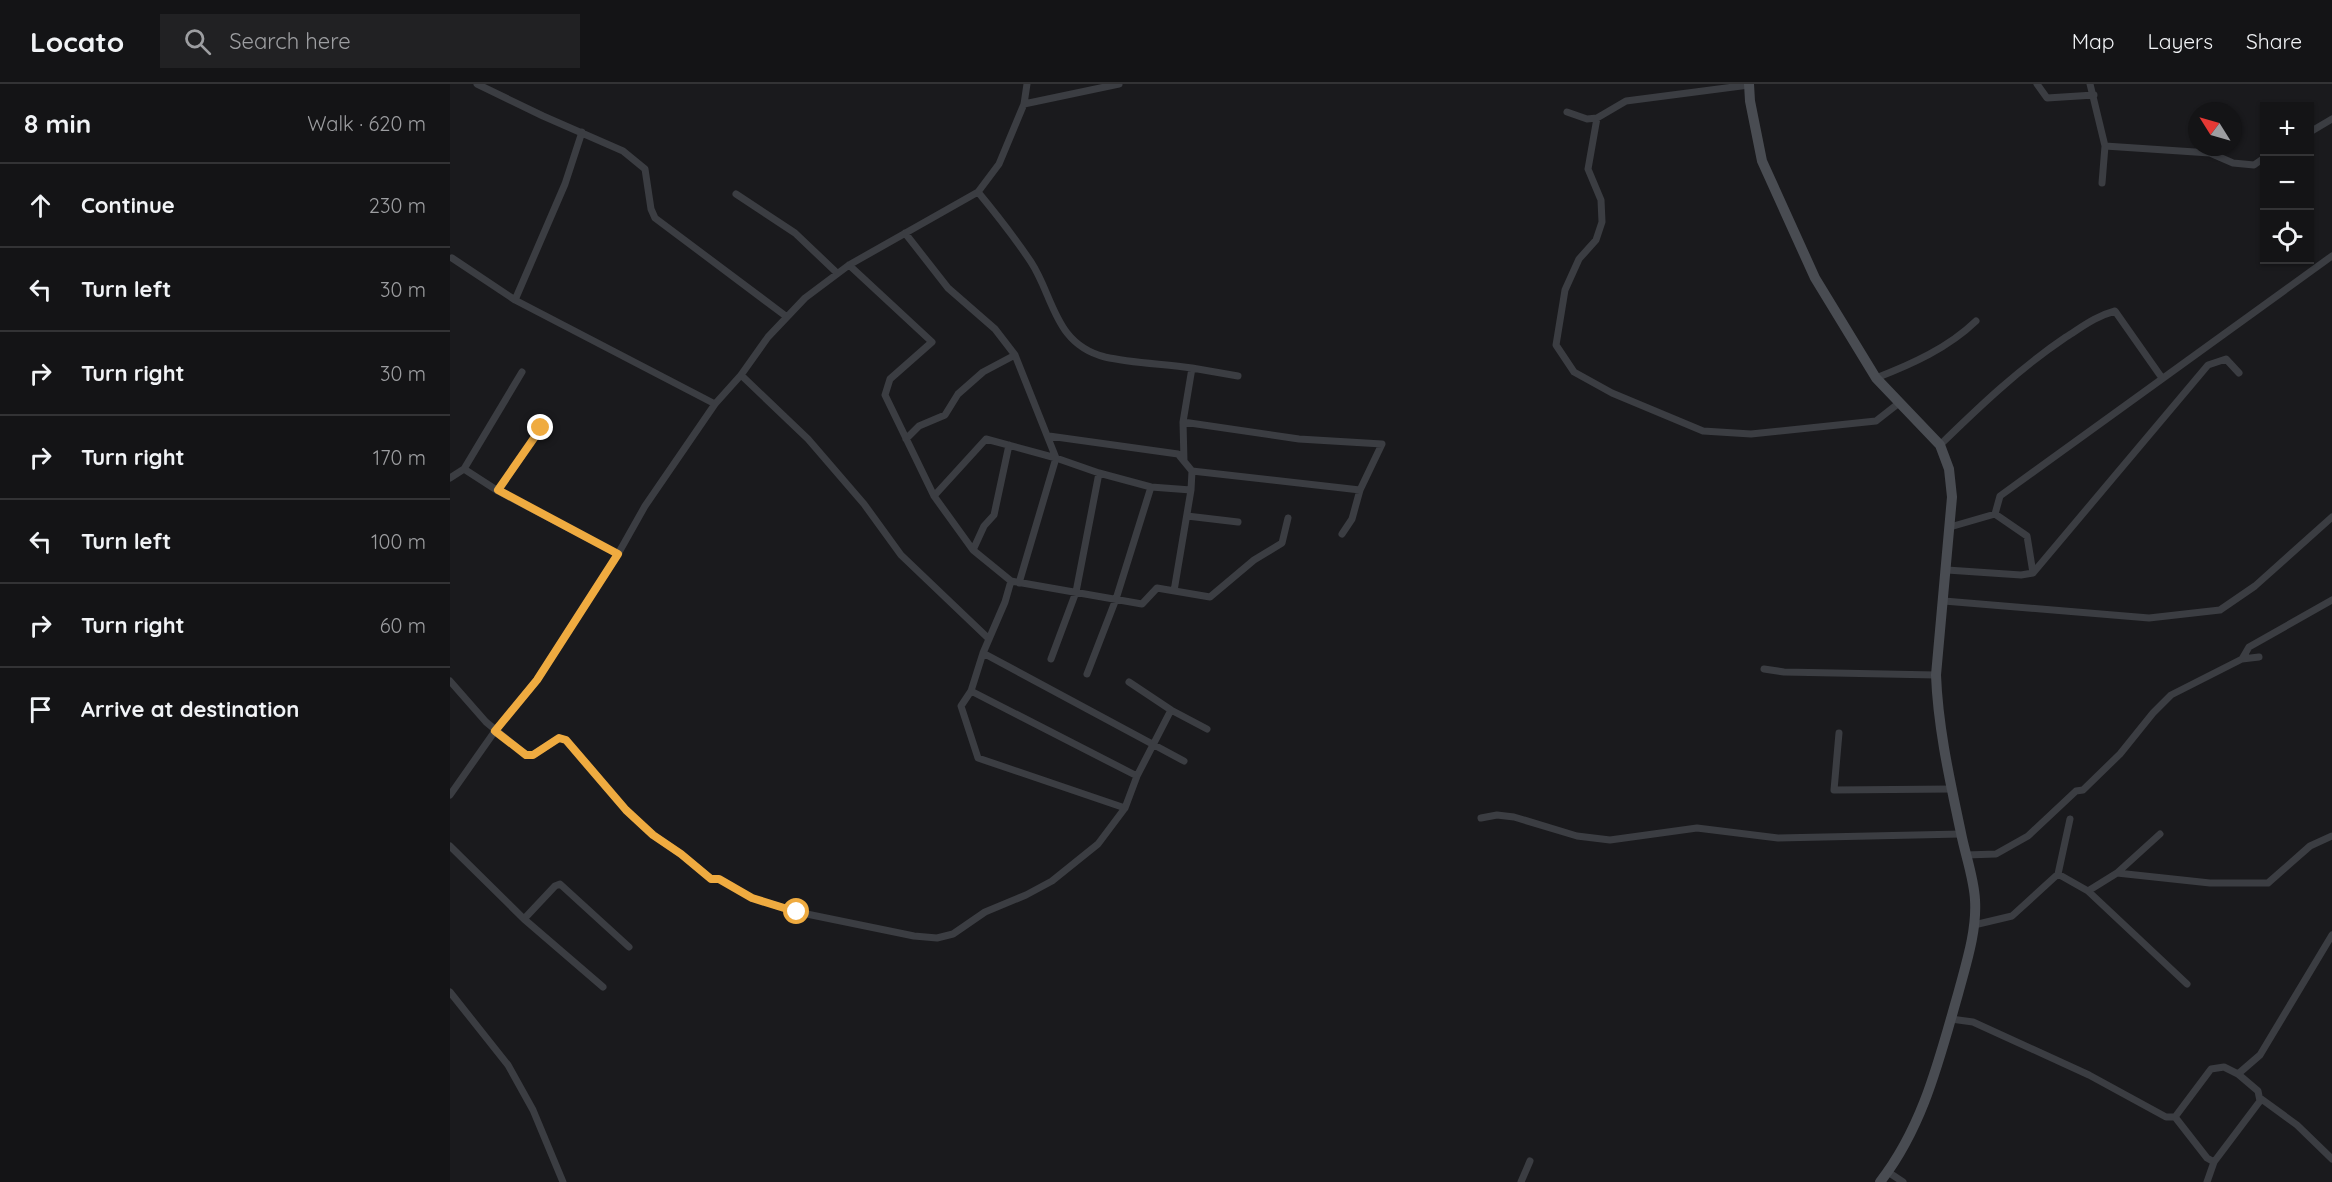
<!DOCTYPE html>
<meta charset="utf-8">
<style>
:root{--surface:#141416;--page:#212123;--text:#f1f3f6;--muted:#9d9ea1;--line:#333335}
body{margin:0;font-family:Quicksand,sans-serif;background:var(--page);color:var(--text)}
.controls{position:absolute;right:18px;top:18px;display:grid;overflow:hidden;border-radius:0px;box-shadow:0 2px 4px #0004}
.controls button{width:54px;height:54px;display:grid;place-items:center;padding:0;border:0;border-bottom:2px solid var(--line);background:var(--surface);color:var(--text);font:30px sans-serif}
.compass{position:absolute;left:1738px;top:18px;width:54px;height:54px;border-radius:50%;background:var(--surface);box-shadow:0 2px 4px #0004;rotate:307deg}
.stop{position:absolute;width:18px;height:18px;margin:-14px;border:4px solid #efab40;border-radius:50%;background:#fff}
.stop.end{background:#efab40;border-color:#fff;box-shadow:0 2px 6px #0008}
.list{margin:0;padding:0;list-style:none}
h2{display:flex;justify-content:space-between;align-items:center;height:78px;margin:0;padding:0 24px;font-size:26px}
h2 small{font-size:20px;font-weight:400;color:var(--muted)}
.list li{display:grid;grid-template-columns:39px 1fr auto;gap:18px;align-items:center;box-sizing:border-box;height:84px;padding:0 24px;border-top:2px solid var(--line)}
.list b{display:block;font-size:22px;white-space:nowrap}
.list em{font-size:20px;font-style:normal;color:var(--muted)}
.icon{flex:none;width:33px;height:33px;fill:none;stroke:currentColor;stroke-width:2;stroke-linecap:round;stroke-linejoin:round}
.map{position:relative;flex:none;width:1882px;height:1098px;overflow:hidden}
header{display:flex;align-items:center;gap:36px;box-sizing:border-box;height:84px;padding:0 30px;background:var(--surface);border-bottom:2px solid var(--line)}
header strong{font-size:28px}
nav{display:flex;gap:33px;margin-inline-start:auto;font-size:21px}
.search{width:420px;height:54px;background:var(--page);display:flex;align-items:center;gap:15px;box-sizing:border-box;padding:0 21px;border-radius:0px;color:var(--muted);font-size:22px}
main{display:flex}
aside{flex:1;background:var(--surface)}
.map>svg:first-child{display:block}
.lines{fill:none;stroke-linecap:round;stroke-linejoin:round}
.street{stroke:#3b3d42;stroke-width:7}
.secondary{stroke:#494c52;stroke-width:10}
.route{stroke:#efab40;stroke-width:8}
</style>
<header>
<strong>Locato</strong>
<div class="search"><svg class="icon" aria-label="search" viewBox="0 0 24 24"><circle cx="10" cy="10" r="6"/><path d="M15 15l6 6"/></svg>Search here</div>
<nav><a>Map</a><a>Layers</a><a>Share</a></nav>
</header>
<main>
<aside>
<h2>8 min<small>Walk · 620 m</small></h2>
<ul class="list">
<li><svg class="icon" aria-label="ahead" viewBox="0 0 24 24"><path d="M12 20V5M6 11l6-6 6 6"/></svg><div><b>Continue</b></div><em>230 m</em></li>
<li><svg class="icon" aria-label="left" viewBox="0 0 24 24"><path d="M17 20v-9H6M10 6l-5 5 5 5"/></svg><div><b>Turn left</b></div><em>30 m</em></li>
<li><svg class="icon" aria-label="right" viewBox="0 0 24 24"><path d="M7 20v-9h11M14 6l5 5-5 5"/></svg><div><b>Turn right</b></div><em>30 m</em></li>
<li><svg class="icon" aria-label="right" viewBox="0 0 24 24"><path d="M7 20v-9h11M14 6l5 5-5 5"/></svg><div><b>Turn right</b></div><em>170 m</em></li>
<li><svg class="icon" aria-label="left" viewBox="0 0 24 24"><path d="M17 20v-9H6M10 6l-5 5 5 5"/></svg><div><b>Turn left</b></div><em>100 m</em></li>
<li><svg class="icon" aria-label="right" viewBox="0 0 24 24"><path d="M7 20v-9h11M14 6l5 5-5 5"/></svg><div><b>Turn right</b></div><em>60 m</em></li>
<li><svg class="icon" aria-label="arrive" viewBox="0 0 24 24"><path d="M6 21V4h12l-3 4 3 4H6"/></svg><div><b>Arrive at destination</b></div></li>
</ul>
</aside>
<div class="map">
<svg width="1882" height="1098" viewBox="0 0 1882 1098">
<rect width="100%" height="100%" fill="#1a1a1d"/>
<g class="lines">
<path class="street" d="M27,0L93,32L173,67L195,85L201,125L205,134L337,233
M1587,0L1597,14L1644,11
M1640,0L1655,62L1652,99
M574,20L669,0
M1117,28L1137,35L1147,34L1176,17L1299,1
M1147,34L1138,85L1151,116L1152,138L1146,156L1129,175L1115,206L1106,261L1124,288L1162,309L1253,347L1301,350L1426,337L1449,319
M1860,48L1882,35
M1655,62L1760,69L1783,79L1804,81L1814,74
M528,108C547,131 565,154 581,178C604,213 604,260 655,273C681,279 714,280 742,284L733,338L849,355L932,360L910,406L902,435L892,450
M286,110L345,149L387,189
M455,149L498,204L545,245L565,271L606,374L569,499
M2,174L65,216L265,320
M399,181L482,258L440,295L435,311L484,412L523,466L561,497L692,520L707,504L760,513L804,476L832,459L838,434
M65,216L115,100L132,48
M742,284L788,292
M291,291L358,355L414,420L451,471L539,555
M1426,294C1462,280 1498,264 1526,237
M733,338L734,377
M599,352L728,370L742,387
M456,355L469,342L495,331L508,310L533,288L565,271
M1490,361C1530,322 1570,284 1616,253C1632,243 1646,232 1665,227L1712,294
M14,385L48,407L168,470
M0,394L14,385L72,288
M48,407L91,344
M484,412L536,355L606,374L649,389L701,403L741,406L742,387L910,406
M1545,430L1577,452L1583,489
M737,432L788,438
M1500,443L1545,430L1550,412L1882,172
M523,466L534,442L544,431L559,361
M1497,486L1571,491L1583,489L1758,281L1776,275L1789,289
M561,497L555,518L533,569L734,677
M724,507L741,406
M1494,517L1699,534L1770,526L1805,502L1882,433
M533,569L521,607L687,692L721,626L679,598
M601,575L626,508L649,389
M1792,575L1809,573
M1314,585L1334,588L1486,591
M637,590L666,515L701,403
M0,597L36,638L76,671H83L109,654L116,656L176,726L203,751L231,770L261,795H269L302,814L347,828L464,852L487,854L503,850L535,828L576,811L602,797L648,760L675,724L687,692
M521,607L511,622L528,674L675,724
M721,626L757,645
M1389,649L1384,706L1502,705
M0,711L45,647L87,596L168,470L195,422L265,320L291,291L318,253L355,214L399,181L528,108L549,80L574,20L577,0
M1031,734L1047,731L1064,733L1127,752L1160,756L1247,744L1328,754L1511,750
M0,762L74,835L105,802L110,800L179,863
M1516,771L1546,770L1578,752L1626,707L1633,706L1670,670L1703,629L1721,611L1792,575L1799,563L1882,516
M1667,789L1710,750
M1608,790L1620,735
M1638,807L1737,900
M74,835L153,903
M1524,841L1562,832L1608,790L1638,807L1667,789L1760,799H1818L1860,762L1882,752
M0,908L58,981L83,1026L113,1098
M1501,935L1523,938L1639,991L1716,1033H1725L1761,985L1774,983L1788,990L1810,971L1882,851
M1810,1014L1847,1041L1882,1075
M1725,1033L1757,1074L1764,1078
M1438,1088L1453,1098
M1071,1098L1080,1077
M1757,1098L1764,1078L1810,1017L1808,1007L1788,990"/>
<path class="secondary" d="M1299,0L1300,17L1312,77L1365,194L1426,294L1490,361L1499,385L1502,413L1486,591C1488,644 1500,697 1511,749C1515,770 1524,794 1525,816C1527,847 1516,880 1508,910C1489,976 1473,1043 1430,1098"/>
</g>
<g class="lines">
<path class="route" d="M91,344L48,406L168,470L87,596L45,647L76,671H83L109,654L116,656L176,726L203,751L231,770L261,795H269L302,814L347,828"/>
</g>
</svg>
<div class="controls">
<button>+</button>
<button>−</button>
<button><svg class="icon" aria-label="locate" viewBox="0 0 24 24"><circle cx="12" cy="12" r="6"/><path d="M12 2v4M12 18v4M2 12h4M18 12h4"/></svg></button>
</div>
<svg class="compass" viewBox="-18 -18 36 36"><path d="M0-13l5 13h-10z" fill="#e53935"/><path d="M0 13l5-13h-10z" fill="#9d9ea1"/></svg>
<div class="stop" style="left:347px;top:828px"></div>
<div class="stop end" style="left:91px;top:344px"></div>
</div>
</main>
